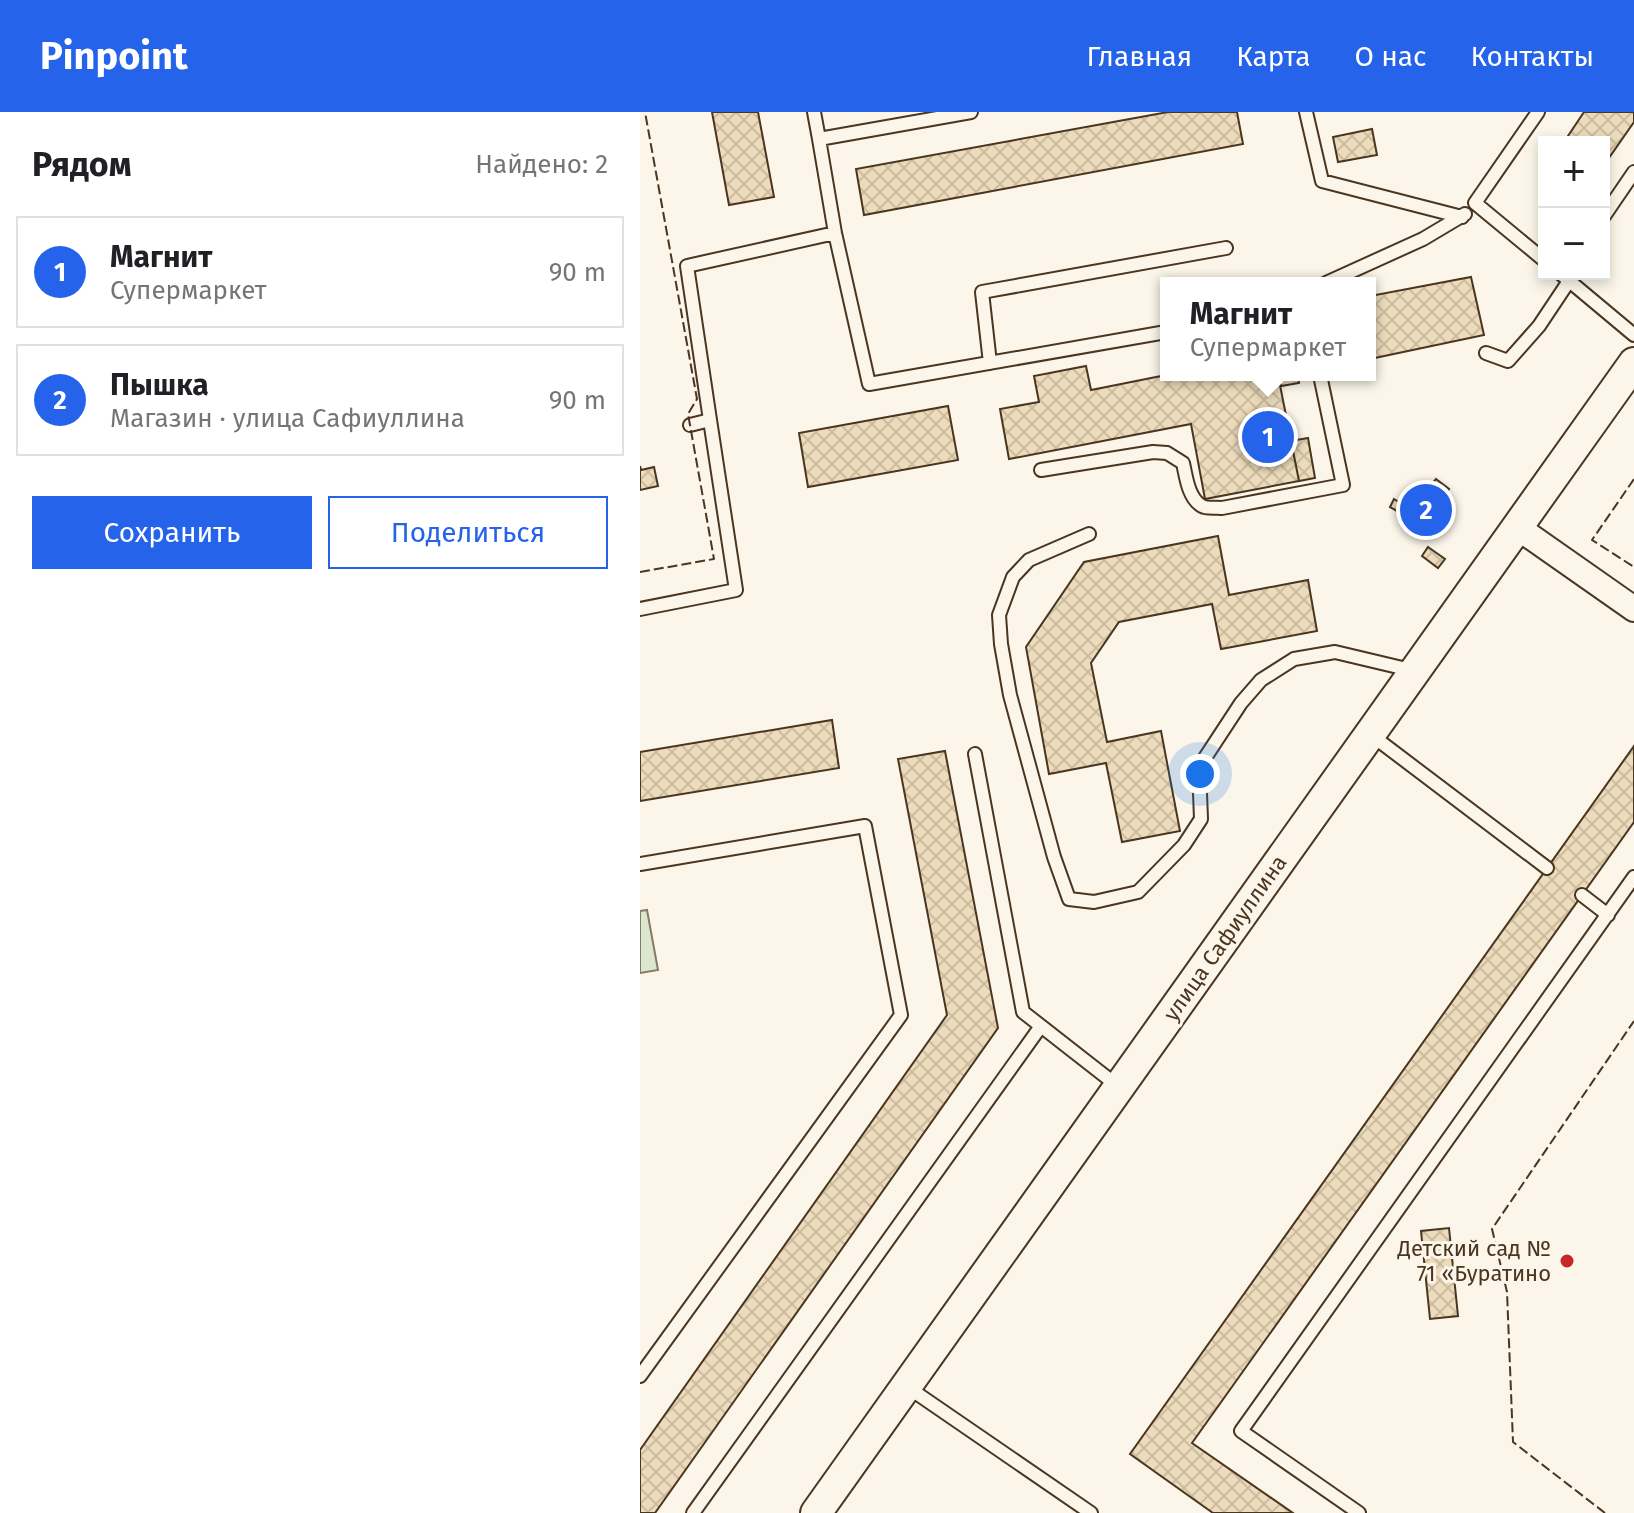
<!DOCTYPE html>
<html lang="ru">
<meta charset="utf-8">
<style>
:root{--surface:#fff;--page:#f6f6f6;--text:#202124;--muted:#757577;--line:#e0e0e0;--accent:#2563eb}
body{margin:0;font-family:"Fira Sans",sans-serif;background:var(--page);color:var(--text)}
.controls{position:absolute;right:24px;top:24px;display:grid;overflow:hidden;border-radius:0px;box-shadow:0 4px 12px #0003}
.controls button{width:72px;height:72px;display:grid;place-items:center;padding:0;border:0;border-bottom:2px solid var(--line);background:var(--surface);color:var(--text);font:40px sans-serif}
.you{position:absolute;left:560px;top:662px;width:28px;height:28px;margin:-20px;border:6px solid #fff;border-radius:50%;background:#1a73e8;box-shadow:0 0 0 12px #1a73e833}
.badge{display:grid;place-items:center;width:52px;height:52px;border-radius:50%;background:var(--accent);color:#fff;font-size:26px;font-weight:700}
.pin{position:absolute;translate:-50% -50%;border:4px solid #fff;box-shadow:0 2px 8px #0006}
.popup{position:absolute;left:520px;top:165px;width:216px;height:104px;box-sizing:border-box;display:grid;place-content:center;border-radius:0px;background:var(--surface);filter:drop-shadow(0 2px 6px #0005);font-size:26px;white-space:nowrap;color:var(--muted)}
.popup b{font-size:30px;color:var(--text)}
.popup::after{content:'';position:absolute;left:50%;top:100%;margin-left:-16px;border:16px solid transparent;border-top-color:var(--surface)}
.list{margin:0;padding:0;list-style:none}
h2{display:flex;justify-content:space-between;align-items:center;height:104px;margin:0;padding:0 32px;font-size:34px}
h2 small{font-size:26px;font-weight:400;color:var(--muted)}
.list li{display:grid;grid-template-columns:52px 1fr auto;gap:24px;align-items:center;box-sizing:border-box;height:112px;margin:0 16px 16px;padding:0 16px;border:2px solid var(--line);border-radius:0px}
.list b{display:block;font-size:30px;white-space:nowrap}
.list p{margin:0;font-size:26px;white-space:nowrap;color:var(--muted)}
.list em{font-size:26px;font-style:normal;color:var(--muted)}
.actions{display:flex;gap:16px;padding:24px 32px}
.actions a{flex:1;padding:18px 0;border:2px solid var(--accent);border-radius:0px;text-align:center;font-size:28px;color:var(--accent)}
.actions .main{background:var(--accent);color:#fff}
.map{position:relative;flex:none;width:994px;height:1401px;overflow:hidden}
header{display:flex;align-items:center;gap:48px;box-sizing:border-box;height:112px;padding:0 40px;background:var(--accent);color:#fff}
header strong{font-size:38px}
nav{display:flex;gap:44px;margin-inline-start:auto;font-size:28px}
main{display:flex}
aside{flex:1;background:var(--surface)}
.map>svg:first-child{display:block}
.pitch{fill:#dce7d0;stroke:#887966;stroke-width:2}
.building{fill:url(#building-cross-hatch);stroke:#4a3520;stroke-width:2}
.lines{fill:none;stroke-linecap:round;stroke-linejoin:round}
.service-casing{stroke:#4a3520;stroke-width:16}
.minor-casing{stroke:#4a3520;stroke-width:28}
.tertiary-casing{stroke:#4a3520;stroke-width:34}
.service{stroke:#fbf6e9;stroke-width:12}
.minor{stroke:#fbf6e9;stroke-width:24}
.tertiary{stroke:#fbf6e9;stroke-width:30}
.fence{stroke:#4a3520;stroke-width:2;stroke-dasharray:10 4;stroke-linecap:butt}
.poi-dot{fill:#c62828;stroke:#fbf6e9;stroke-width:3}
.labels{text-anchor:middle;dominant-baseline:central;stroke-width:6;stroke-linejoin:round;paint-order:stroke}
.street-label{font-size:22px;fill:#4a3520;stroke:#fbf6e9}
.poi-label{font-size:22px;fill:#4a3520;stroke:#fbf6e9;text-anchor:end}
</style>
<header>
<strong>Pinpoint</strong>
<nav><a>Главная</a><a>Карта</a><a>О нас</a><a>Контакты</a></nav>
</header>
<main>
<aside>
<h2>Рядом<small>Найдено: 2</small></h2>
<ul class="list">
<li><span class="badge">1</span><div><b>Магнит</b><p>Супермаркет</p></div><em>90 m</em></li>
<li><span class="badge">2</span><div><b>Пышка</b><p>Магазин · улица Сафиуллина</p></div><em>90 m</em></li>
</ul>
<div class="actions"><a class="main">Сохранить</a><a>Поделиться</a></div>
</aside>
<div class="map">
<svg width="994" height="1401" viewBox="0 0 994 1401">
<defs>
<pattern id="building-cross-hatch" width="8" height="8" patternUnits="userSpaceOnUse" patternTransform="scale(2)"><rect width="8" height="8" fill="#ecdcbc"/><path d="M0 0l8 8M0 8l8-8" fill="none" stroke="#ccbda1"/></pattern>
</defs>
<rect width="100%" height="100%" fill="#fbf6e9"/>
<path class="pitch" d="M7,798L18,858L0,861V799Z"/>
<path class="building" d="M72,0H118L134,85L89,93Z
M528,0H597L603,32L224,103L216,57Z
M944,0H994V10L964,53V30H924Z
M732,17L737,43L698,50L693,25Z
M831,165L844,223L730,247V184Z
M446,254L451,278L526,263H638L659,369L565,387L551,312L369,347L360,297L399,290L394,264Z
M638,263H658L659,271L641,274Z
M308,294L318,348L168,375L159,321Z
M668,326L675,366L659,369L651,329Z
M0,354L1,358L14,355L18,374L0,378Z
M796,367L809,377L801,387L788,377Z
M787,382L800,391L784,413L772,404Z
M754,387L767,395L762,402L750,395Z
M578,424L589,483L668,468L677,519L581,537L572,492L479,510L451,551L467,630L521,619L540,719L482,730L466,651L409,662L386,535L444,450Z
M788,435L805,447L798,456L782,444Z
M192,608L199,656L0,689V640Z
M994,634V710L552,1331L653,1401H573L490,1342Z
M305,639L358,916L15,1401H0V1338L307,903L258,647Z
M809,1116L818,1204L790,1207L781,1119Z"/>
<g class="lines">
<defs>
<path id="service" d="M174,0L179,27
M331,0L179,27L195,121L229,272L526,220
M666,0L682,69L822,105
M898,0L835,91L904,148
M964,104L994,60
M921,162L994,223
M686,171L783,127L825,102
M846,241L868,249L899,214L929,169
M350,251L342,180L586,136
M50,313L70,308L47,154L195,121
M401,358L513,340L527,341L543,351C546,364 548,386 562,394C567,397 576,395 582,396L703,373L680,263
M449,422L389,448L373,465L359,503L361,532L370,583L414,745L429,787L454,790L498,780L544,733L561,707L559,655L601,591L621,568L654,547L695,540L775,559
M0,497L96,478L70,308
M730,622L907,756
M335,642L383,900L479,975
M0,752L225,714L261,903L0,1264
M942,783L968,803
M266,1274L451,1401
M53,1401L401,914
M719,1401L601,1319L994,765"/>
<path id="minor" d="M877,415L994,497"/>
<path id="tertiary" d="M176,1401L994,251"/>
</defs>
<use href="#service" class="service-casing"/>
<use href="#minor" class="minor-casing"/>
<use href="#tertiary" class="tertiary-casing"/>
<use href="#service" class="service"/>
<use href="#minor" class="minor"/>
<use href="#tertiary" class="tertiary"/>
<path class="fence" d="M994,367L952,428L994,455
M0,460L74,447L48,302L57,287L5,0
M965,1401L873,1330L867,1180L852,1117L994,909"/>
</g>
<circle class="poi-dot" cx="927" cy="1149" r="8"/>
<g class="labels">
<g class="street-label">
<text transform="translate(585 826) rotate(-55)">улица Сафиуллина</text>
</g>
<g class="poi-label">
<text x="911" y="1136">Детский сад №<tspan x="911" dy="25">71 «Буратино</tspan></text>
</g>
</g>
</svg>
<div class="controls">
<button>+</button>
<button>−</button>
</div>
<div class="you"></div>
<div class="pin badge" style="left:628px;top:325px">1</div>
<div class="popup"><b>Магнит</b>Супермаркет</div>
<div class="pin badge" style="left:786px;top:398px">2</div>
</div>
</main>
